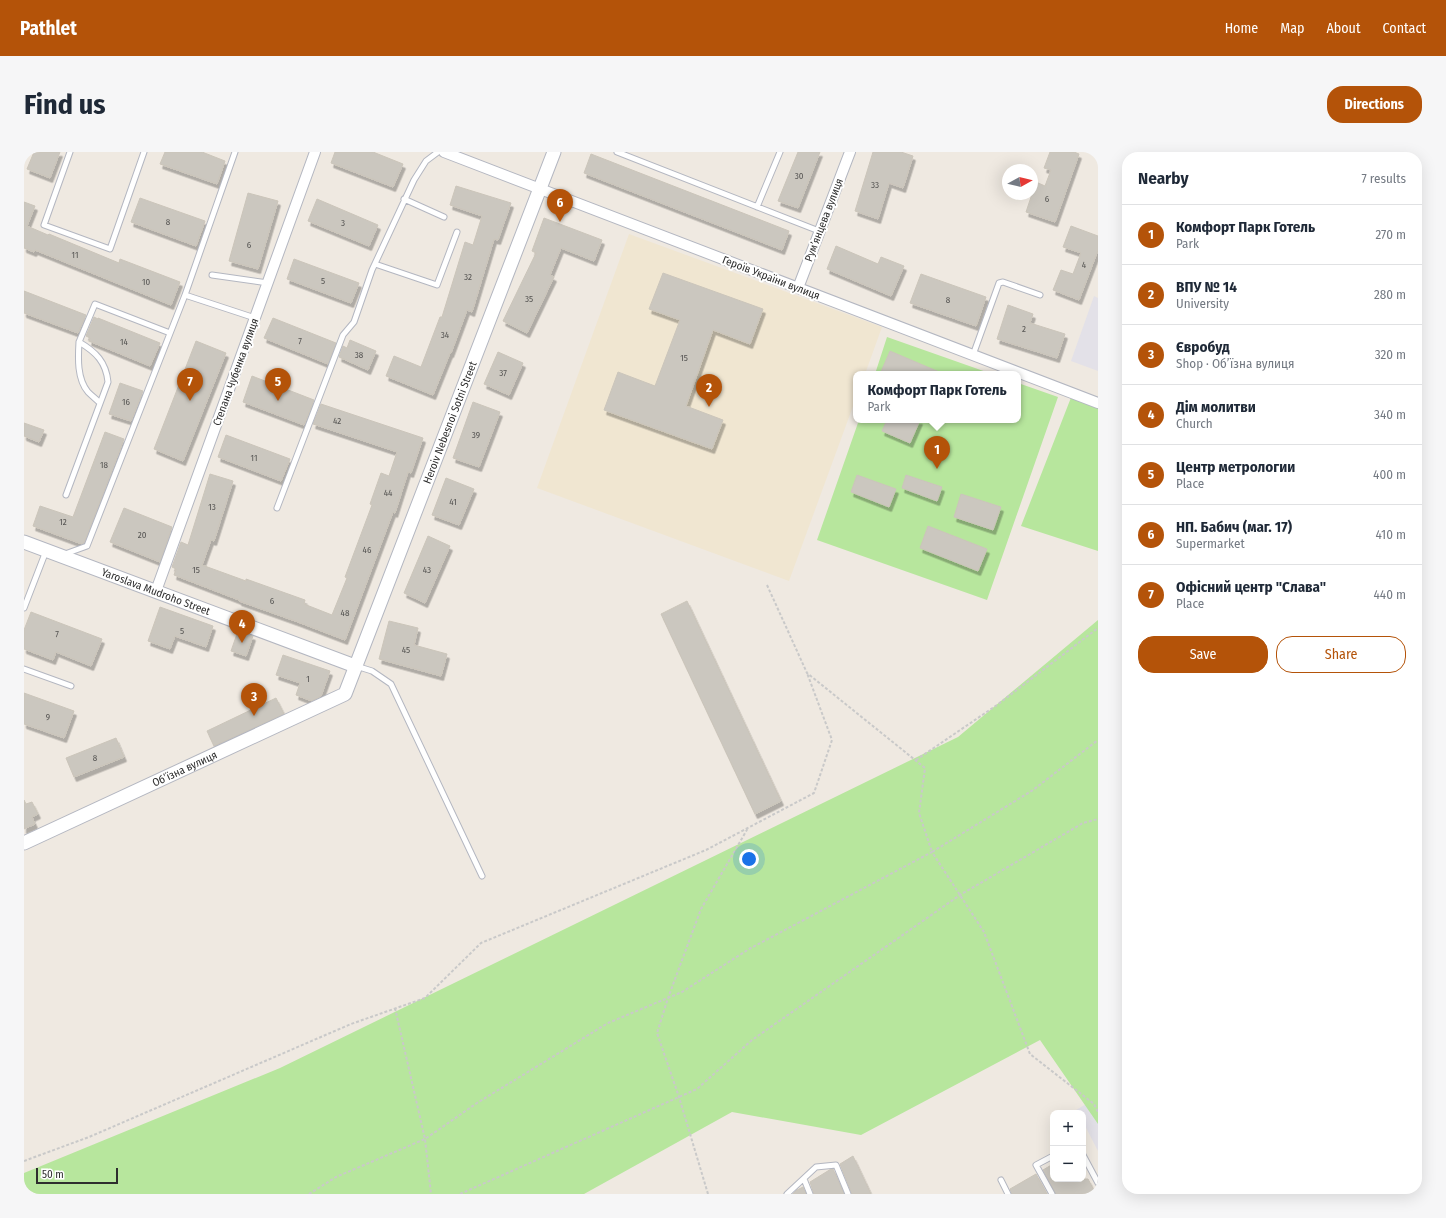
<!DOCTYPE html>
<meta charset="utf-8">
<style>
:root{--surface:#fff;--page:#f6f6f7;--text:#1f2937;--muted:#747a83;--line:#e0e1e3;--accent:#b45309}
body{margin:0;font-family:"Fira Sans Condensed",sans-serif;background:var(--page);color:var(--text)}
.controls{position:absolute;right:12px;bottom:12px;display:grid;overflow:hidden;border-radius:8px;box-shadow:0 4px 16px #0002}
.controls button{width:36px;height:36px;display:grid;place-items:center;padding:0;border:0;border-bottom:1px solid var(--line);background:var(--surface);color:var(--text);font:20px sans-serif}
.compass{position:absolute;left:978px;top:12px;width:36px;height:36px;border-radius:50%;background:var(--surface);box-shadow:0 4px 16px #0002;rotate:82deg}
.scale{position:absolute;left:12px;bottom:10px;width:82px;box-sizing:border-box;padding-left:4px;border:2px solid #2e2e2e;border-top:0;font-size:11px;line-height:14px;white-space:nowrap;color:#2e2e2e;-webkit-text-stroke:3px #fff;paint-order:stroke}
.you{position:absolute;left:725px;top:707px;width:14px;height:14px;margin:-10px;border:3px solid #fff;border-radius:50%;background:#1a73e8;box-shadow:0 0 0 6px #1a73e833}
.badge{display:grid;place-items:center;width:26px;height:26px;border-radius:50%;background:var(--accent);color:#fff;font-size:13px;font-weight:700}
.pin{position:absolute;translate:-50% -33px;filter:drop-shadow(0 1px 2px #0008)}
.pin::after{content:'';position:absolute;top:21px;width:14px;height:12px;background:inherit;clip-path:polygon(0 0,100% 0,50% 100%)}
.popup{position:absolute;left:829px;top:219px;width:168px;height:52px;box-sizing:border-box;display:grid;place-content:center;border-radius:8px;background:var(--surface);filter:drop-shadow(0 1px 3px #0005);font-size:13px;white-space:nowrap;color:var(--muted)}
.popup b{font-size:15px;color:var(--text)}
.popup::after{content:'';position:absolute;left:50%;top:100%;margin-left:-8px;border:8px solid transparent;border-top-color:var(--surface)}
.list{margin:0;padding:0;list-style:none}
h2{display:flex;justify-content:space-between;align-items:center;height:52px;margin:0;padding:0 16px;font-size:17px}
h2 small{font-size:13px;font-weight:400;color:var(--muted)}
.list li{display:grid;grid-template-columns:26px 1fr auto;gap:12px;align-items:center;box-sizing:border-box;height:60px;padding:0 16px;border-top:1px solid var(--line)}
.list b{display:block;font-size:15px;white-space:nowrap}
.list p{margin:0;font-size:13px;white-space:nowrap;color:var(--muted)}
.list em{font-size:13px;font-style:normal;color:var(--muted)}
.actions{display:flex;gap:8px;padding:12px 16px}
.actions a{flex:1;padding:9px 0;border:1px solid var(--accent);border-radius:16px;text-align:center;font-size:14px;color:var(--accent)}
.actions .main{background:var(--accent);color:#fff}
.map{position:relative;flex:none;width:1074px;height:1042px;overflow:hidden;border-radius:16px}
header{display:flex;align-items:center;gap:24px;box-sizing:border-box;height:56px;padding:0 20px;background:var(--accent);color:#fff}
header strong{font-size:19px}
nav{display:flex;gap:22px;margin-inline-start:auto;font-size:14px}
.intro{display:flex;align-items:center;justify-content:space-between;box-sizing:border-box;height:96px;padding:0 24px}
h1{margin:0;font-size:28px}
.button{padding:10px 18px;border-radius:16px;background:var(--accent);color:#fff;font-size:14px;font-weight:700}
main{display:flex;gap:24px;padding:0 24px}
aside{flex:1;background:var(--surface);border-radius:16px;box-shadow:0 4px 16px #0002}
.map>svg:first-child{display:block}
.industrial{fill:#e3e1e8}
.education{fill:#f0e6d1}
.green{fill:#b7e69d}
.building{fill:#cbc7bf;stroke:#cbc5ba;filter:url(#shadow)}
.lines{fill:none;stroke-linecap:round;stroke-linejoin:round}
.service-casing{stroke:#b4b7c1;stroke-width:7}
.minor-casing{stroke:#b4b7c1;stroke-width:12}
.tertiary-casing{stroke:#b4b7c1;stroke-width:15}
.path{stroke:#c9c9c9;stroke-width:2;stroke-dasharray:3 2;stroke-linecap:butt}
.service{stroke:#fff;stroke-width:5}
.minor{stroke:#fff;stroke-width:10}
.tertiary{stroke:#fff;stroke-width:13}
.labels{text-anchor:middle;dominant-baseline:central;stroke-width:4;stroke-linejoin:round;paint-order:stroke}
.number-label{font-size:9px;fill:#555452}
.street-label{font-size:11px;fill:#2e2e2e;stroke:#fff}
</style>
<header>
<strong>Pathlet</strong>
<nav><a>Home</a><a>Map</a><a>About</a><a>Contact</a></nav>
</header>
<div class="intro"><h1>Find us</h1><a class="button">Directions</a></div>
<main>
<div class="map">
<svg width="1074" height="1042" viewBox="0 0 1074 1042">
<defs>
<filter id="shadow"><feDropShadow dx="2.5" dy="4.5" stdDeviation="0" flood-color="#0004"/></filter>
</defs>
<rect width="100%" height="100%" fill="#efe9e1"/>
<path class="industrial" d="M1070,144L1074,146V219L1047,209Z
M1074,945V999L1059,970V961H1054L1052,958Z"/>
<path class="education" d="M605,82L858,175L841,222H832V246L765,429L513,336Z"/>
<path class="green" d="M863,185L968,222H851Z
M994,231L1034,245L963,448L793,388L835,268H994Z
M1048,243L1074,253V399L997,374Z
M1074,468V972L1016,888L837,983L708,960L560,1042H0V1021L256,916L934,585Z"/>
<path class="building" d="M10,0H36L26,26L3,17Z
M141,0H178L201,9L193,32L136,12Z
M311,0H349L379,12L369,35L307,11Z
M774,0H796L774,56L754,49Z
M849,0H877L889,4L879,36L865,31L854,67L831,59Z
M1026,0H1050L1055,2L1031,70L1002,60L1012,30L1021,34L1027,18L1020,16Z
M567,2L765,79L758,98L560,21Z
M432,34L487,51L474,88L470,87L448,160L443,158L427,201H426L409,243L362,224L370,204L397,215L416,165H418L441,90L449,93L458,64L426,53Z
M224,41L254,49L234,117L205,109Z
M116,46L181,69L172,94L107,70Z
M293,47L354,73L345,94L284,69Z
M0,50L11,54L3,74L24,83L25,82L95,111L96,107L156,130L147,153L11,98L10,100L0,96Z
M520,66L578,88L570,109L537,96L526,123L530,125L503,181L479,169L512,101L508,99Z
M1047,74L1074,84V98L1055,148L1029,138L1037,118L1049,122L1057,101L1039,95Z
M812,94L854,112L857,105L880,114L867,144L803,117Z
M270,107L335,131L327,151L263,127Z
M639,121L739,157L726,192L689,178L662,254L699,268L688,297L580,258L594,220L631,234L656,168L625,157Z
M897,122L962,145L952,174L886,151Z
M0,139L62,163L54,181L0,161Z
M984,153L1009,162L1006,171L1041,182L1033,206L973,187Z
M70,165L74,167V166L136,191L126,214L65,189L66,186L62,184Z
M249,166L312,191L304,212L240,186Z
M326,188L352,199L344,218L315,205L319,194L323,196Z
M172,189L202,201L159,309L130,297Z
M866,199L920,222H856Z
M474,200L499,211L485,243L460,232Z
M228,224L290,248L280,273L219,250Z
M96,231L119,239L107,269L85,262Z
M449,250L476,260L455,315L429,306Z
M297,252L399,286L387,321L384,320L371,361L369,360L321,488L274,470L215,449V448L150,423L152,417L148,415L157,390L164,393L186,322L209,329L190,389L187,388L178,413L222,429V427L281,448L280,452L308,463L323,426L321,425L348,353L346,352L357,321L365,324L373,300L289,272Z
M863,268H896L886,291L858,279Z
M0,271L20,278L15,290L0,284Z
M81,280L100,287L60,391L58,392L9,374L16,354L49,365Z
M202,283L266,307L257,329L194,305Z
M833,323L872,337L865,355L827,340Z
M882,323L918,335L913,349L878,336Z
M422,326L450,337L435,373L408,363Z
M937,342L977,355L969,378L930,365Z
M100,356L148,375L136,410L86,390Z
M904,374L963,397L954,419L896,396Z
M404,384L426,394L401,451L380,441Z
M663,449L757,649L731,662L637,462Z
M136,455L189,474L182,495L151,484L146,497L124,489Z
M7,460L78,487L67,514L32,500L29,508L0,497V478Z
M365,469L394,476L390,493L423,502L417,524L355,507Z
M214,479L229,484L222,504L207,499Z
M259,503L306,519L297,544L288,549L272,543L276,531L252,523Z
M0,541L50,559L40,586L0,572Z
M252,546L260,562L190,594L183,579Z
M92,586L100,605L50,625L42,606Z
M0,648L2,652L8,650L14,662L8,665L11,672L0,677Z
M829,1004L847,1042H828L816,1012Z
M1029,1012V1027H1064L1072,1042H1032L1019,1018Z
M807,1017H809L820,1042H790L786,1030Z
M1012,1022L1023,1042H988L986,1037Z
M779,1035L782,1042H769L773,1038Z"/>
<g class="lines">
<defs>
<path id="service" d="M46,0L20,73L86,97L120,0
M593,0L795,79
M380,47L420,65
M733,55L756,0
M351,112L413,133L433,80
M188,123L244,131
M161,143L211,0
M55,190C54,206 53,227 64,240C68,244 72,247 76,251
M949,203L975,131L979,130L1016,143
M42,343L84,230C82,210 72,200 55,190L71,152L146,181
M253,356L319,183L330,170L348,118L390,28L402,9L414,0
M41,402L63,394L161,143L231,166
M0,456L22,399
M332,514L348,519L367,532L458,724
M0,517L47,534
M1059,1003L1074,1031
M780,1027L786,1042
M977,1028L984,1042
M763,1042L792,1015L812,1013L824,1042
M1028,1042L1012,1013L1029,1004"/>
<path id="minor" d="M420,0L1074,251
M774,136L826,0
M132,439L291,0"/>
<g id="tertiary">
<path id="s1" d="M0,390L331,514"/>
<path id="s2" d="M0,691L321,542L530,0"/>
</g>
</defs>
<use href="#service" class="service-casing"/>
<use href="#minor" class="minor-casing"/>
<use href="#tertiary" class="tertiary-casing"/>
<path class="path" d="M743,433L783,521L901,616L895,661L908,700L1009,638L1074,588
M892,608L973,553L1074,476
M371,856L401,987L407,1042
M0,1009L65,985L327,872L401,846L457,791L682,698L790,641L808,588L783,521
M285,1042L312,1025L401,987L453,951L584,871L658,840L725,797L908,700L960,780L1006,902L1070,952L1074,960
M436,1042L673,937L728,888L936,743L1059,671L1074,667
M684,1042L655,945L633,881L644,846L677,757L724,676"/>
<use href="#service" class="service"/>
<use href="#minor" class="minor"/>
<use href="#tertiary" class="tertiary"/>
</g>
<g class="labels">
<g class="number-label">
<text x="775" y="24">30</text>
<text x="851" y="33">33</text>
<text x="1023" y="47">6</text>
<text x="144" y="70">8</text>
<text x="319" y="71">3</text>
<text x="225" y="93">6</text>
<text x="51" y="103">11</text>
<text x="1060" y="113">4</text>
<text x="444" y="125">32</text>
<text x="299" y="129">5</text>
<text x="122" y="130">10</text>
<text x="505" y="147">35</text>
<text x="924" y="148">8</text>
<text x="1000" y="177">2</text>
<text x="421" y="183">34</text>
<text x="276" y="189">7</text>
<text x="100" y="190">14</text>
<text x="335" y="203">38</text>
<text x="660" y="206">15</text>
<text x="479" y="221">37</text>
<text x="102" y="250">16</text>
<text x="313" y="269">42</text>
<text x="452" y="283">39</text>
<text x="230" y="306">11</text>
<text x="80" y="313">18</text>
<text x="364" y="341">44</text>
<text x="429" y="350">41</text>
<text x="188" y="355">13</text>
<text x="39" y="370">12</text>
<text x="118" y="383">20</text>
<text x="343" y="398">46</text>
<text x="172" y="418">15</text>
<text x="403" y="418">43</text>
<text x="248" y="449">6</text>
<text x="321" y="461">48</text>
<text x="158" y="479">5</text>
<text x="33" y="482">7</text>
<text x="382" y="498">45</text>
<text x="284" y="527">1</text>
<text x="24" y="565">9</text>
<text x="71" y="606">8</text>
</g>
<g class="street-label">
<text transform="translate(800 68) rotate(-69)">Рум’янцева вулиця</text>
<text transform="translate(747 126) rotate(21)">Героїв України вулиця</text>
<text transform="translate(212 220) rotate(-70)">Степана Чубенка вулиця</text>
<text stroke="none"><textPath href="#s2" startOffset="645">Heroiv Nebesnoi Sotni Street</textPath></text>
<text stroke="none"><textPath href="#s1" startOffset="141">Yaroslava Mudroho Street</textPath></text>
<text stroke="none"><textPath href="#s2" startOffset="177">Об’їзна вулиця</textPath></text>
</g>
</g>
</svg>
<div class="controls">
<button>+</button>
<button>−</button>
</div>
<svg class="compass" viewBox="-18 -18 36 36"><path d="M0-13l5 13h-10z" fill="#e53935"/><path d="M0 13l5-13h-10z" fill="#747a83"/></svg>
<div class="scale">50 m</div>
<div class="you"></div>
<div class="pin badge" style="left:913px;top:317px">1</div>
<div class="popup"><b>Комфорт Парк Готель</b>Park</div>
<div class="pin badge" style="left:685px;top:255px">2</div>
<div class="pin badge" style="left:230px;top:564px">3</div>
<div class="pin badge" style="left:218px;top:491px">4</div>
<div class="pin badge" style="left:254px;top:249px">5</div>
<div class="pin badge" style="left:536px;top:70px">6</div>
<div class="pin badge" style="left:166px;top:249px">7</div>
</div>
<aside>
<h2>Nearby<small>7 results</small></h2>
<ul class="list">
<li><span class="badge">1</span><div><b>Комфорт Парк Готель</b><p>Park</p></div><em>270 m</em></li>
<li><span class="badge">2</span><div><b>ВПУ № 14</b><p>University</p></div><em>280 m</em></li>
<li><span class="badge">3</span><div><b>Євробуд</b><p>Shop · Об’їзна вулиця</p></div><em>320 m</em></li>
<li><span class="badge">4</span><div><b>Дім молитви</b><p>Church</p></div><em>340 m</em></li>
<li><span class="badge">5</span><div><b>Центр метрологии</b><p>Place</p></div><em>400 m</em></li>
<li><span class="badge">6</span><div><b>НП. Бабич (маг. 17)</b><p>Supermarket</p></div><em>410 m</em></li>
<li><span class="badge">7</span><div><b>Офісний центр &quot;Слава&quot;</b><p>Place</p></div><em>440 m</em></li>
</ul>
<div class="actions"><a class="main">Save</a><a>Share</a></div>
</aside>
</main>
